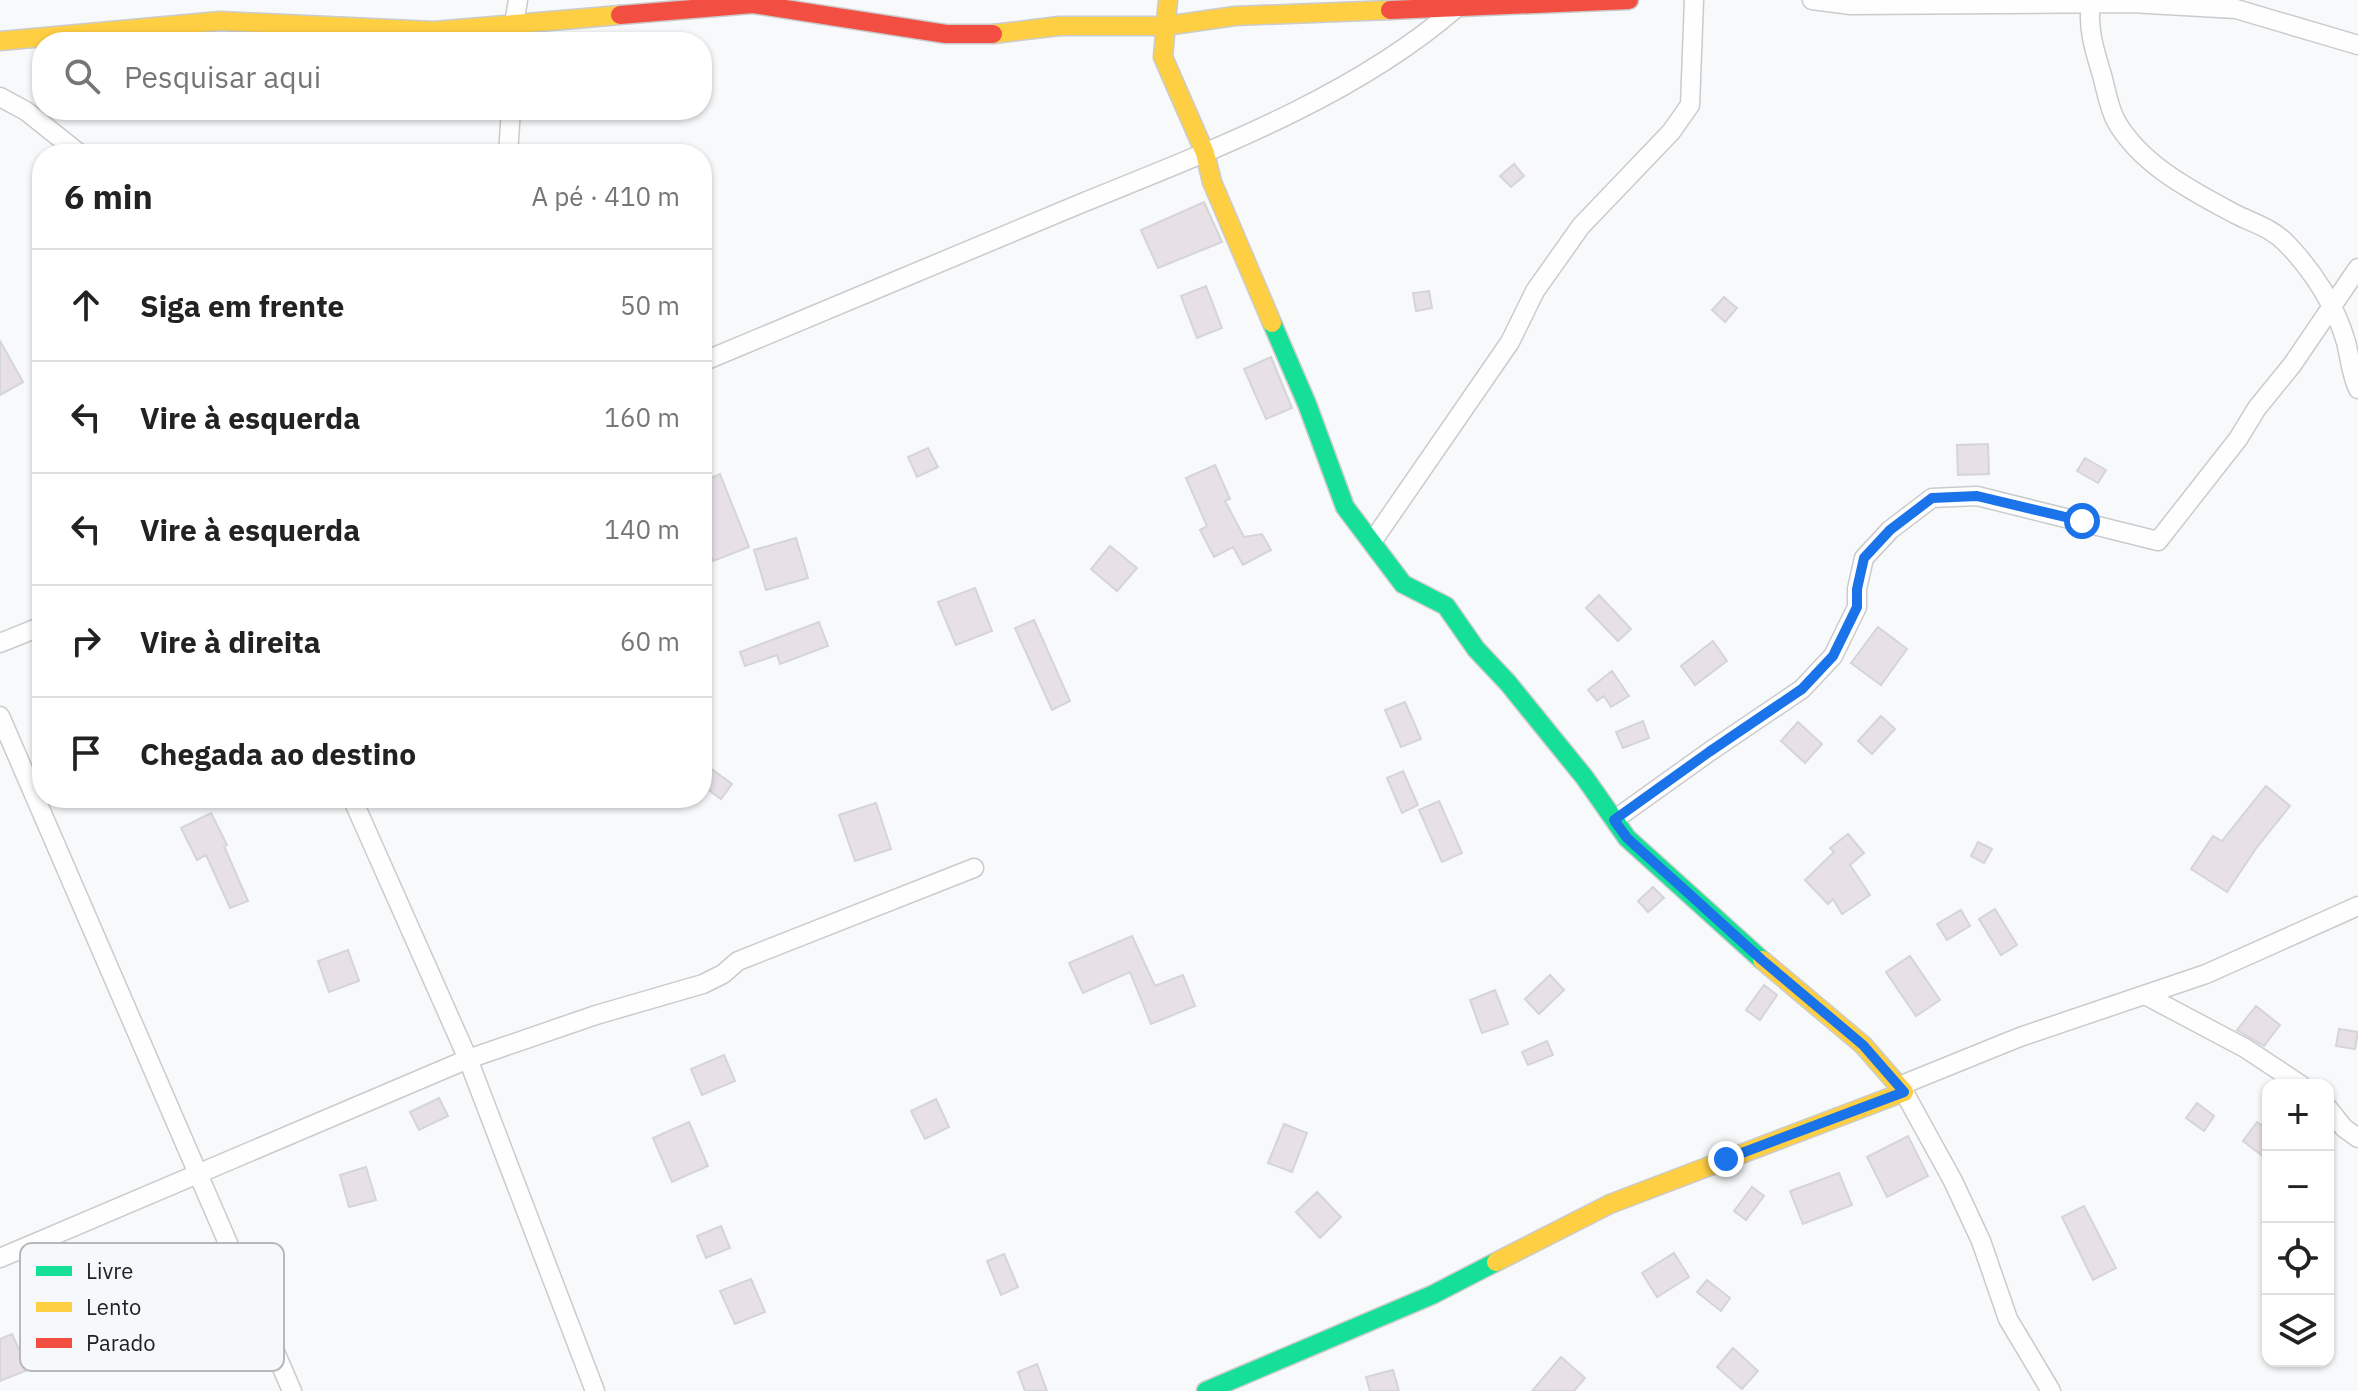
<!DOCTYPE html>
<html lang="pt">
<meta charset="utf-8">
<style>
:root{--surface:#fff;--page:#f6f6f6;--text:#222;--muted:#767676;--line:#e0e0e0}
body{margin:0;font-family:"IBM Plex Sans",sans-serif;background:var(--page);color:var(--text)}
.controls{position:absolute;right:24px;bottom:24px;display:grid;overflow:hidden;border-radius:16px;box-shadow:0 2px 6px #0004}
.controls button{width:72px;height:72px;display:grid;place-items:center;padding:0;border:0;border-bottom:2px solid var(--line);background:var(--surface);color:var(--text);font:40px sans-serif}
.stop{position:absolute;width:24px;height:24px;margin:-18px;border:6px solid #1a73e8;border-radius:50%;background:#fff}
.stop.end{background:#1a73e8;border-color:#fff;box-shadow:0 2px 8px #0008}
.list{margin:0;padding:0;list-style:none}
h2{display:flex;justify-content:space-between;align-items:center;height:104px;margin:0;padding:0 32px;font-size:34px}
h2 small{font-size:26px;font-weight:400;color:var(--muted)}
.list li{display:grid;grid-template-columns:52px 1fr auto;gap:24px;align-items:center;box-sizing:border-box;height:112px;padding:0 32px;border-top:2px solid var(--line)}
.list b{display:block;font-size:30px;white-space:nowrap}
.list em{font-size:26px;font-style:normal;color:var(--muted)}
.icon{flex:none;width:44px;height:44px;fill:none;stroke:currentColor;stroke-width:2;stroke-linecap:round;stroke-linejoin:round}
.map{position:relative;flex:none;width:2358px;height:1391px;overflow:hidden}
.search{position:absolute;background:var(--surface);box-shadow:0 2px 6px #0004;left:32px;top:32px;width:680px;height:88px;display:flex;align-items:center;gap:20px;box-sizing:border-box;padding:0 28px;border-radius:32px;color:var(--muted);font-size:30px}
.panel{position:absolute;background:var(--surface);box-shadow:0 2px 6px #0004;left:32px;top:144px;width:680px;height:664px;border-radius:32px}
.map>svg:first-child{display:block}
.building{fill:#e7e0e6;stroke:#d5d5d6;stroke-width:2}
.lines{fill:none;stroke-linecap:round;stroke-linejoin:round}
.street-casing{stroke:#cacbcc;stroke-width:21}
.fast-casing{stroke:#cacbcc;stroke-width:21}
.slow-casing{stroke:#cacbcc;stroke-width:21}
.jam-casing{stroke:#cacbcc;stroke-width:21}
.street{stroke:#fefefe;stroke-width:18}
.fast{stroke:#16e098;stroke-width:18}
.slow{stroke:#ffcf43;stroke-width:18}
.jam{stroke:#f24e42;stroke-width:18}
.route{stroke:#1a73e8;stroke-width:10}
.key{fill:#f7f8fb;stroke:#b6b8ba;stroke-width:2}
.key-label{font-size:22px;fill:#202122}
</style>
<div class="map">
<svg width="2358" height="1391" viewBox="0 0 2358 1391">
<rect width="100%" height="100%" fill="#f8f9fa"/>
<path class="building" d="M1514,164L1524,176L1511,187L1500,176Z
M1204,202L1222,242L1158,268L1141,230Z
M1206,286L1222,328L1197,338L1181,296Z
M1429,291L1432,308L1416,311L1413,293Z
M1724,297L1737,308L1725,322L1712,310Z
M0,341L23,382L0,395Z
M1271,357L1292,408L1266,419L1244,369Z
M1988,444L1989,474L1958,475L1957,445Z
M928,448L938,467L917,477L908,457Z
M2085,458L2106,470L2098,483L2077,471Z
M1215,465L1230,499L1225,501L1244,537L1262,534L1271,550L1243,565L1233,547L1214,557L1200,530L1207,526L1186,478Z
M720,474L749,547L713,561L702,535V482Z
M796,538L808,578L766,590L754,550Z
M1110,546L1137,568L1117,591L1091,569Z
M975,588L992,631L956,645L938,602Z
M1599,595L1631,629L1618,641L1586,608Z
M1034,620L1070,701L1052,710L1015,628Z
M819,622L828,646L780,664L777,655L745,666L740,652Z
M1878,627L1907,649L1881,685L1851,663Z
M1713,641L1727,661L1695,685L1681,666Z
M1612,671L1629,696L1611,707L1604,696L1597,701L1588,690Z
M1405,702L1421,739L1401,747L1385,710Z
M1881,716L1895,729L1872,754L1858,741Z
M1643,721L1649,738L1623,748L1616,732Z
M1798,722L1822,744L1805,763L1781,741Z
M702,762L732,784L721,799L702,785Z
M1403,771L1418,805L1402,813L1387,778Z
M2266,786L2290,806L2257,847L2227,892L2191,869L2213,836L2222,841Z
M1439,801L1462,853L1442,862L1419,810Z
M876,803L891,849L855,861L839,815Z
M211,813L227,845L224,846L248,901L230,908L206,855L197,860L181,828Z
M1848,834L1864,853L1850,865L1870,895L1842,914L1833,899L1828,904L1805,880L1834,852L1830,848Z
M1978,842L1992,849L1984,863L1971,856Z
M1653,887L1664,898L1648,912L1638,901Z
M1995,909L2017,945L2001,955L1979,919Z
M1961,910L1970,926L1947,940L1937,924Z
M1132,936L1155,986L1183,975L1195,1006L1151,1024L1130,972L1083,993L1069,963Z
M348,950L359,981L329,992L318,961Z
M1910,956L1940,1000L1916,1016L1886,972Z
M1550,975L1564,990L1539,1014L1525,999Z
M1764,985L1777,995L1760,1020L1746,1010Z
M1495,990L1508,1024L1482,1033L1470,1000Z
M2256,1006L2280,1025L2264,1046L2237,1030Z
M2339,1029L2358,1032L2355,1049L2336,1046Z
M1547,1041L1553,1055L1528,1065L1522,1052Z
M724,1055L735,1081L702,1095L691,1069Z
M439,1098L448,1116L419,1130L410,1112Z
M936,1099L949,1127L925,1139L911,1111Z
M2197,1103L2214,1116L2204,1131L2186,1118Z
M689,1122L708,1166L672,1182L653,1138Z
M2257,1122L2268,1129V1160L2243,1141Z
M1284,1124L1307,1133L1292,1172L1268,1163Z
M1908,1136L1928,1176L1887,1197L1867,1157Z
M366,1167L376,1200L349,1207L340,1175Z
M1839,1173L1852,1205L1803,1224L1790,1191Z
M1752,1187L1764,1196L1746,1220L1734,1211Z
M1317,1192L1341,1217L1320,1238L1296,1212Z
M2084,1206L2116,1268L2093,1280L2062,1217Z
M721,1226L730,1248L706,1258L697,1236Z
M1674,1253L1689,1277L1657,1297L1642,1273Z
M1004,1254L1018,1287L1001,1295L987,1261Z
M751,1279L765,1312L735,1324L720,1291Z
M1707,1280L1730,1298L1721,1311L1697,1292Z
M12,1334L20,1352L37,1342L48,1362L0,1381V1339Z
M1733,1348L1758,1371L1742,1389L1717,1367Z
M1561,1357L1585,1378L1574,1391H1532Z
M1037,1364L1047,1391H1025L1018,1372Z
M1393,1370L1399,1391H1370L1366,1377Z"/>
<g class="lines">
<defs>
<path id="street" d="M1812,0L1851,5L2131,3L2236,9L2358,45
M2091,4C2087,28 2095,52 2102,75C2106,90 2109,108 2116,121C2141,165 2192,191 2235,214C2253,223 2272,228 2287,244C2312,270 2336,306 2346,342C2350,358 2351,374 2358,389
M511,42L518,0
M0,97L26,111L80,154
M508,154L511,110
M702,362C829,309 955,256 1082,203C1207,152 1353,98 1456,8
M1372,542L1510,342L1535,291L1581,226L1671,132L1690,105L1694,0
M0,643L42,626
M0,716L292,1391
M352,798L468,1059L595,1391
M1614,820L1709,752L1802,689L1833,656L1857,607V589L1864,558L1890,530L1932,498L1977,496L2158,541L2238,439L2257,408L2292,365L2358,268
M2145,995L2245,1048L2301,1085
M1899,1086L2020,1037L2206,974L2358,906
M1904,1092L1953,1181L1981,1241L2008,1319L2051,1391
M2328,1108L2344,1128L2358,1138
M0,1258L468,1059L596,1015L703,984L723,974L738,961L974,868"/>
<path id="fast" d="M1272,323L1307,404L1345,507L1403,584L1446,606L1476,649L1508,683L1585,778L1627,838L1762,960
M1206,1391L1432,1295L1496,1262"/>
<path id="slow" d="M1168,0L1163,57L1205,153L1212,182L1272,323
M993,34L1059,26H1165L1235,16L1390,10
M0,41L220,21L434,31L620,15
M1496,1262L1610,1204L1904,1092L1863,1045L1762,960"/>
<path id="jam" d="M1390,10L1629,0
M620,15L753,4L946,34H993"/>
</defs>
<use href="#street" class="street-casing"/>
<use href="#fast" class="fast-casing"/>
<use href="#slow" class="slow-casing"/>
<use href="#jam" class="jam-casing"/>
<use href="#street" class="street"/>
<use href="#fast" class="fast"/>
<use href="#slow" class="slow"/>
<use href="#jam" class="jam"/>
</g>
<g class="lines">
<path class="route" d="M1726,1159L1904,1092L1863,1045L1762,960L1687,892L1627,838L1614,820L1709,752L1802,689L1833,656L1857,607V589L1864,558L1890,530L1932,498L1977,496L2082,521"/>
</g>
<rect x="20" y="1243" width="264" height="128" rx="12" class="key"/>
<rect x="36" y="1266" width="36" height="10" fill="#16e098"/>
<rect x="36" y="1302" width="36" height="10" fill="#ffcf43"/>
<rect x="36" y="1338" width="36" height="10" fill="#f24e42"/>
<g class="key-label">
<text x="86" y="1279">Livre</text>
<text x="86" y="1315">Lento</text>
<text x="86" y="1351">Parado</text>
</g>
</svg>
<div class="controls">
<button>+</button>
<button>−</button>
<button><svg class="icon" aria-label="locate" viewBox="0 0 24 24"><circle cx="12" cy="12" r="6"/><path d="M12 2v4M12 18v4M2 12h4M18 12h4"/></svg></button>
<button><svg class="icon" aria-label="layers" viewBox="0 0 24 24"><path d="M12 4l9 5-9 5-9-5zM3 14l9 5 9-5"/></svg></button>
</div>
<div class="stop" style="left:2082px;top:521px"></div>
<div class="stop end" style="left:1726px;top:1159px"></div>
<div class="search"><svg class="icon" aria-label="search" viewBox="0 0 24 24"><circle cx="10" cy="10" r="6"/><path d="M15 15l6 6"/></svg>Pesquisar aqui</div>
<section class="panel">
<h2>6 min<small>A pé · 410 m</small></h2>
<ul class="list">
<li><svg class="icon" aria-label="ahead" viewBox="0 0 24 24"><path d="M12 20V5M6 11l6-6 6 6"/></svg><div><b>Siga em frente</b></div><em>50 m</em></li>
<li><svg class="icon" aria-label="left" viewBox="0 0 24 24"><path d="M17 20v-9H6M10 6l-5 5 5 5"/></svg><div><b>Vire à esquerda</b></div><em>160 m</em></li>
<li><svg class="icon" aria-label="left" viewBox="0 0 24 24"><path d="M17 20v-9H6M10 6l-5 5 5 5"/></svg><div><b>Vire à esquerda</b></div><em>140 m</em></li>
<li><svg class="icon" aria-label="right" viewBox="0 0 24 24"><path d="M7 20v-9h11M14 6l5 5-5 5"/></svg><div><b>Vire à direita</b></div><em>60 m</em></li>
<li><svg class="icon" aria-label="arrive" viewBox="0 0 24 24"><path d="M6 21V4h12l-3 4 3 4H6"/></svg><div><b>Chegada ao destino</b></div></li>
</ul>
</section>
</div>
